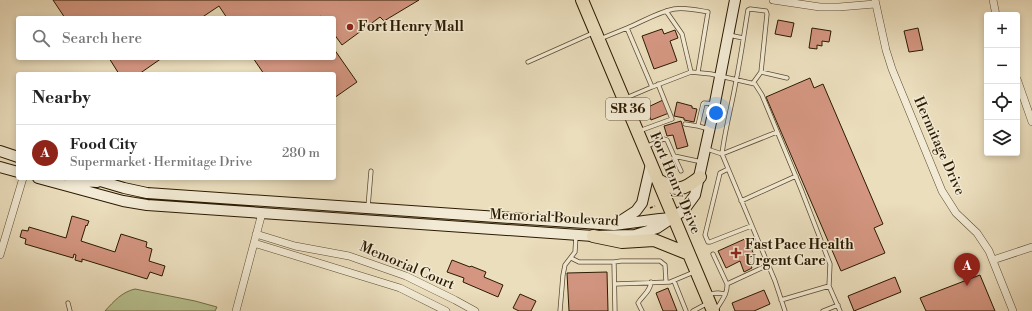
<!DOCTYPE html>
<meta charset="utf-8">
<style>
:root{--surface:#fff;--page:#f6f6f6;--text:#222;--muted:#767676;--line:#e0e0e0;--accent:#8f2418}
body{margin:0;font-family:"Libre Bodoni",serif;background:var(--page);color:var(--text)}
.controls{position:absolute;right:12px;top:12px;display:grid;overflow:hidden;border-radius:4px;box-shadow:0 2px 6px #0003}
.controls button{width:36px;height:36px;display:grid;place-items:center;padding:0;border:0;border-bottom:1px solid var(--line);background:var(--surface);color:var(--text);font:20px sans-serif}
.you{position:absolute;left:716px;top:113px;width:14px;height:14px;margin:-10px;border:3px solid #fff;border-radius:50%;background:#1a73e8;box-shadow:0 0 0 6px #1a73e833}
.badge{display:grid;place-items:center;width:26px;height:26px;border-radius:50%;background:var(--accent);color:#fff;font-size:13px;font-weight:700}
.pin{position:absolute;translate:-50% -33px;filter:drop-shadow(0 1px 2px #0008)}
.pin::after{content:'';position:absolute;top:21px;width:14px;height:12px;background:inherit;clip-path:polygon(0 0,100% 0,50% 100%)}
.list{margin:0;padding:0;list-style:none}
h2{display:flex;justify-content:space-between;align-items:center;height:52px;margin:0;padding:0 16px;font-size:17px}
h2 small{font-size:13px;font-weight:400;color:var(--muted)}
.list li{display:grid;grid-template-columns:26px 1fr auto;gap:12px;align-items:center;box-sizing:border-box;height:56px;padding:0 16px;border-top:1px solid var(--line)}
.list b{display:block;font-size:15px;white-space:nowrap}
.list p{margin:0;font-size:13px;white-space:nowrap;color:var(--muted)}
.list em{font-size:13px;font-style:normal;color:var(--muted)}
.icon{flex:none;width:22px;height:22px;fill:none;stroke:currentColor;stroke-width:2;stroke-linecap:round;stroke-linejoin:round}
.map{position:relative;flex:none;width:1032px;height:311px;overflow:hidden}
.search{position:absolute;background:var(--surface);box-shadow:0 2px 6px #0003;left:16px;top:16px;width:320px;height:44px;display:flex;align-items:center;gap:10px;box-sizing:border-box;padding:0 14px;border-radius:4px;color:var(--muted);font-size:15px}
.panel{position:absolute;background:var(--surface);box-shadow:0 2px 6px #0003;left:16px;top:72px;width:320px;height:108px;border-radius:4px}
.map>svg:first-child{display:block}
.green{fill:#b8c190;stroke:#726e48}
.building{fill:#d49681;stroke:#2b1a01}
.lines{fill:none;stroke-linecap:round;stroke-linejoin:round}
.lane-casing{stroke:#5b4b30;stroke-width:5}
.street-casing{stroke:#5b4b30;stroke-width:8}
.secondary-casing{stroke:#2b1a01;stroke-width:12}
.primary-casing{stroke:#2b1a01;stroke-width:14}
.path{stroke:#2b1a01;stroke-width:1.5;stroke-dasharray:3 2;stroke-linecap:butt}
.lane{stroke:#f2ead4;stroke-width:3.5}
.street{stroke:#f2ead4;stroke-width:7}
.secondary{stroke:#f2ead4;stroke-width:10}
.primary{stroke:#ebdebd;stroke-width:12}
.poi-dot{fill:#8f2418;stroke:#f2ead4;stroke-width:1.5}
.labels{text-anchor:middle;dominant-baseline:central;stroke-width:3;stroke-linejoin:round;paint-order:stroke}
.shield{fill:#f2ead4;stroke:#675840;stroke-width:1}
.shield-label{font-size:13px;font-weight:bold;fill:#2b1a01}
.poi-label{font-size:14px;font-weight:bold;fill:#2b1a01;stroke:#f2ead4;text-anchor:start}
.street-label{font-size:14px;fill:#2b1a01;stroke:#f2ead4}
</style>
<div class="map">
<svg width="1032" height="311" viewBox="0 0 1032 311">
<rect width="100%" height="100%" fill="#ebdebd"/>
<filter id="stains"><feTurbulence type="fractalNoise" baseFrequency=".005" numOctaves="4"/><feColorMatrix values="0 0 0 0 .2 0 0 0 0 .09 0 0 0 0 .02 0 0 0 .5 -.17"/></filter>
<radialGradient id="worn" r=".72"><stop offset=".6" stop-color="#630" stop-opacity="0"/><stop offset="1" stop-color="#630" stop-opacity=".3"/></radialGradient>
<path class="green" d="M135,289L195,301L217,307L215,311H105C114,301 122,292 135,289Z"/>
<path class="building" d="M53,0H419L384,21L380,17L342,45L334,34V18H322L321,16L318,18H227L219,6L201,18H65Z
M778,20L794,23L791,37L775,34Z
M812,28L831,31L829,42L822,41V46L817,45V49L809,48Z
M918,28L923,50L909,52L904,31Z
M662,29L664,34L675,30L678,38L670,41L677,61L654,69L642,36Z
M334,49L357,82L334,98V74H264L253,58H334Z
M109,58H162L139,74H119Z
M810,78L814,88L823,84L883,224L874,228L885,253L841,271L766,97Z
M663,100L669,113L651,120L646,108Z
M677,102L692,106V108L697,109L694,122L684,120V118L674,116Z
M681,121L688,146L677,149L673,135L667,136L664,126Z
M72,216L89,221L87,226L86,225L81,241L115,252L121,234L147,242L146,247L152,249L149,261L165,266L162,276L150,272L147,279L82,259V262L75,260L76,255L74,254L73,258L25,244L26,239L20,237L22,230L28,231L29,227L66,238Z
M747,238L754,255L748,258L752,268L744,272L740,261L726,268L718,251Z
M452,260L470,267L471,266L486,272L484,277L503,285L498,297L463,282L464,278L447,272Z
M607,272L608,311H569L567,273Z
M980,275L995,311H926L920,298Z
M895,277L901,292L854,311L848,296Z
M668,288L677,311H663L656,293Z
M764,290L770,304L754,311H735L732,303Z
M520,294L536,301L531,311H519L513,308Z"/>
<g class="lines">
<defs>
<path id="lane" d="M666,11L682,34L691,72
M729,35L743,38
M600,39L627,28
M528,62L593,33
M761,72L767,14L766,11L750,9L748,10C744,33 741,57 736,81C732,105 725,129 722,154L777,132
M753,83L761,72L787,78
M652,87L627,28C642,22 658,12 674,9C685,7 697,10 708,12L698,72
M626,98L652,87L691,72L711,74L755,84L762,95L801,189L830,264L829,286
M685,124L698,126
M709,129L698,126V125L703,104L704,103L714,104
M639,131L672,119L658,84
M645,147L664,139L667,140L674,156L702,162
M707,149L722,154L775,281L785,311
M674,156L681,171
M728,169L720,173L705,235L708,242H710L751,226
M741,201L796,176
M368,207L371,171
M713,254L727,284L768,265
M571,258L579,262H614L615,311
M614,262L621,261H660L665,265L666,282
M674,281L686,311
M615,284L670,282L694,272
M708,294L718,293L725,294
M781,300L829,286L840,311
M68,303L70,311
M716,310C721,301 728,294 727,284
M560,311L563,275L565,265L575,252L576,236
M642,311L638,303C643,295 650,292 651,282
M693,311L708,303
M823,311L838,305"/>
<path id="street" d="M773,0L820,7H839L875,4
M875,0L886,50L892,69L942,191L956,213L977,233L989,251L1013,311
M993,0L996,15
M1017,79L1032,122
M256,234L295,246L349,256L406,276L455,300L475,311
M254,243L400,288L446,311
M0,255L23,178
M993,260L1032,247
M236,311L262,213"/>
<path id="secondary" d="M0,151L18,157
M0,167L18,172
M38,178L123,201L147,205L593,236L635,235L657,228L684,210L695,195L712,118L735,0
M70,178L79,181L97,182
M90,178L124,188L147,193L614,225C633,223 653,219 672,218
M616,224L636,211L642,203L651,164"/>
<path id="primary" d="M582,0L713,311
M658,180C678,192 682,191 700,177
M593,236L622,242L654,240L689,254"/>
</defs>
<use href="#lane" class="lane-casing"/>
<use href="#street" class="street-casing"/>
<use href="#secondary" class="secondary-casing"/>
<use href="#primary" class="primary-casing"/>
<path class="path" d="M650,208L655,206"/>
<use href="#lane" class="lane"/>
<use href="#street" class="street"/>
<use href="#secondary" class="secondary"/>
<use href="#primary" class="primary"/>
</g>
<g class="poi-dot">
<circle cx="350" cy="27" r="4"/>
<path d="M734 247h4v4h4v4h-4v4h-4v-4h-4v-4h4z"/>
</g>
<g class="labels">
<rect class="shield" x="606" y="98" width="44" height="22" rx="3"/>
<g class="shield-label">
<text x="628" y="109">SR 36</text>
</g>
<g class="poi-label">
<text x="358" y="27">Fort Henry Mall</text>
<text x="745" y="245">Fast Pace Health<tspan x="745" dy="16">Urgent Care</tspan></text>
</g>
<g class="street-label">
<text transform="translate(939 146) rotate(66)">Hermitage Drive</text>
<text transform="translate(675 183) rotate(67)">Fort Henry Drive</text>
<text transform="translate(554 218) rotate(3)">Memorial Boulevard</text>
<text transform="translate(407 266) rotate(23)">Memorial Court</text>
</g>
</g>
<rect width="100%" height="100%" filter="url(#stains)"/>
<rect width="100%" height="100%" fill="url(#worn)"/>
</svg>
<div class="controls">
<button>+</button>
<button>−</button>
<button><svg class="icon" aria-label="locate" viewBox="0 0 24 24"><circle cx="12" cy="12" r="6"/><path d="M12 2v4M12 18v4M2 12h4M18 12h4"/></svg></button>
<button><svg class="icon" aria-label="layers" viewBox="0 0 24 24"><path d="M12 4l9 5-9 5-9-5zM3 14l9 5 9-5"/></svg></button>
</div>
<div class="you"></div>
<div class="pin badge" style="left:967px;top:286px">A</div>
<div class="search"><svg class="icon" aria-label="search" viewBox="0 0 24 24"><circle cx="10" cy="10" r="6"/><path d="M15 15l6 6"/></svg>Search here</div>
<section class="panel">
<h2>Nearby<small></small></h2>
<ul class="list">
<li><span class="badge">A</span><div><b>Food City</b><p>Supermarket · Hermitage Drive</p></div><em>280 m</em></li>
</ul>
</section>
</div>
